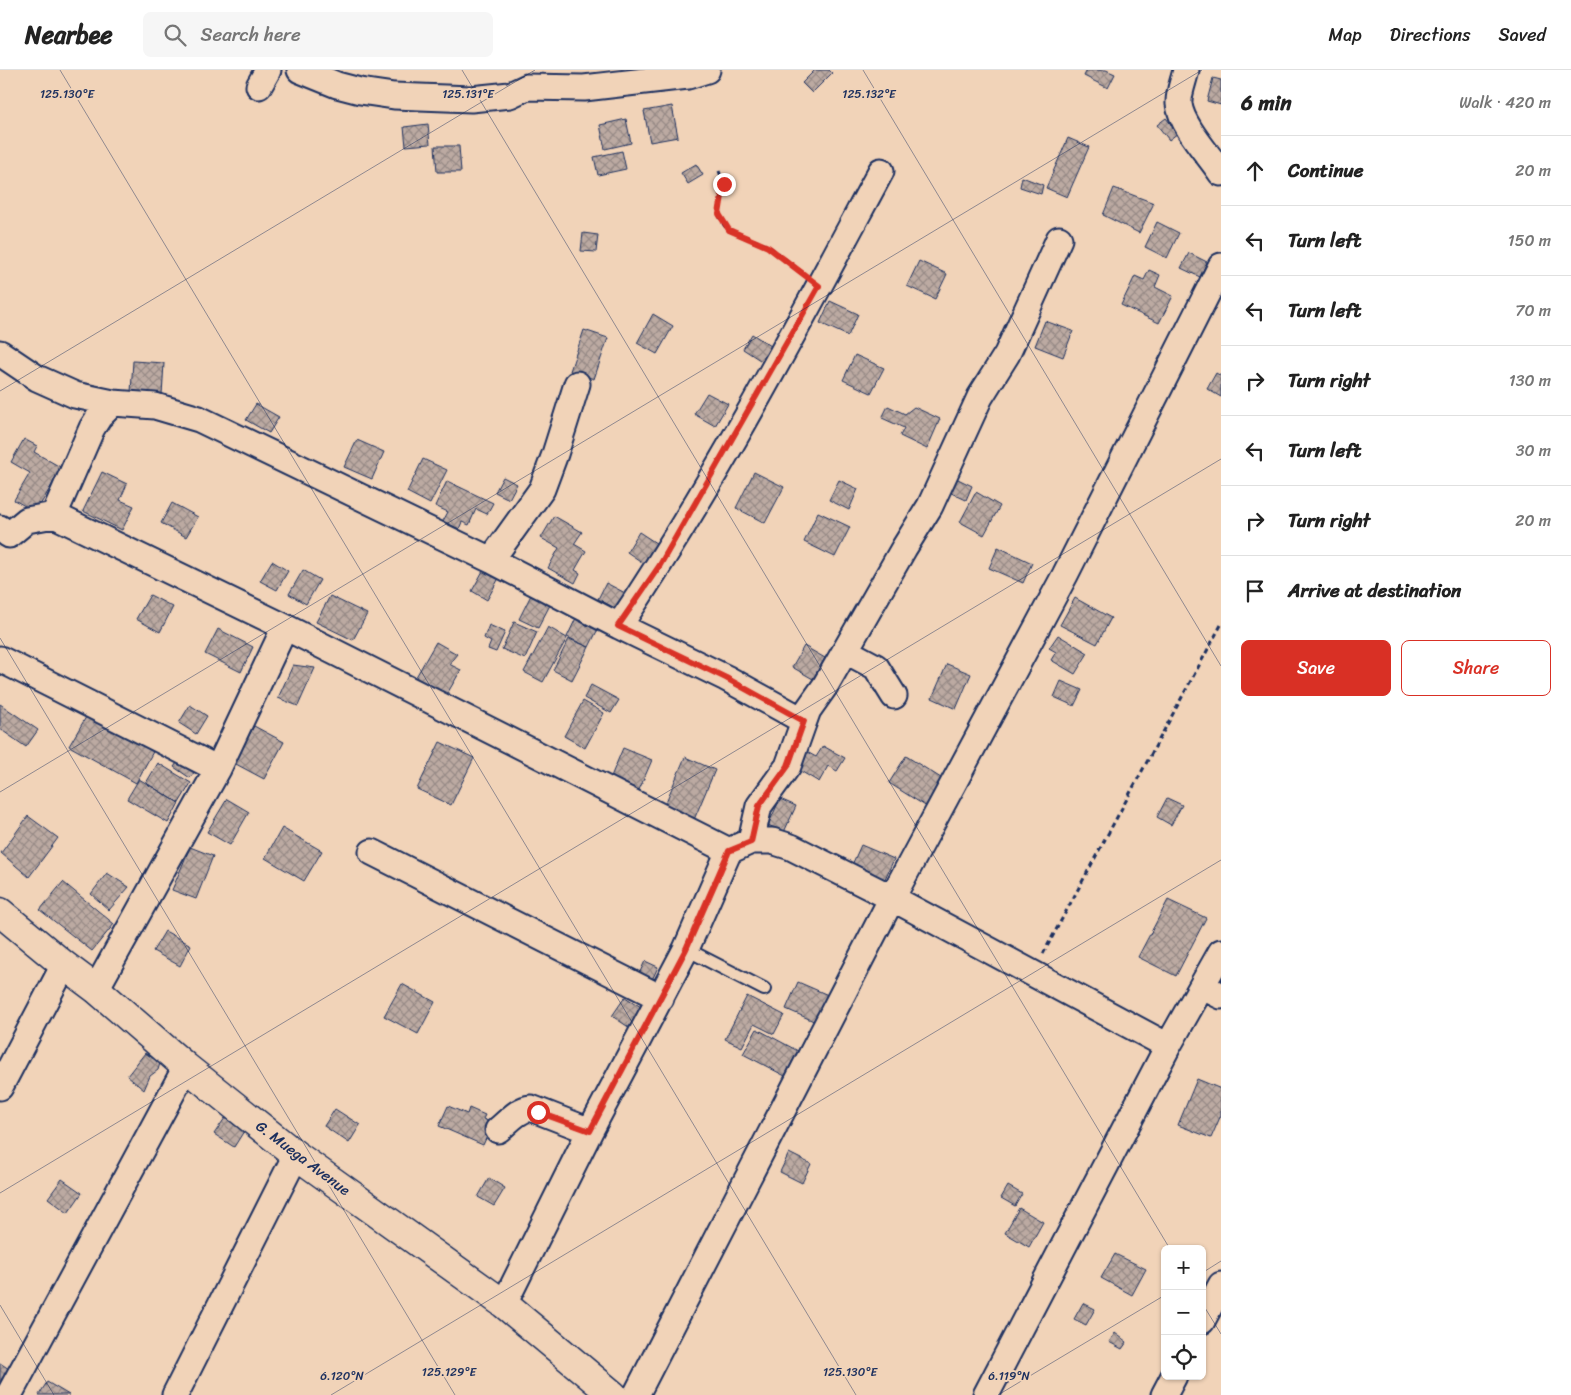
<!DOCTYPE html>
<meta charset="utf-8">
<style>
:root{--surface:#fff;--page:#f6f6f6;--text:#222;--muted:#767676;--line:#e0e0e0;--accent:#d93025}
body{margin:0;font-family:Sriracha,sans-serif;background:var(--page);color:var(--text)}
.controls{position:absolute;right:15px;bottom:15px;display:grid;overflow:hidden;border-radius:8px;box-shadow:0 1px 4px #0004}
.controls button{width:45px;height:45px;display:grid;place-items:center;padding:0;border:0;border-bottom:1px solid var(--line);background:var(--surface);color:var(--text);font:25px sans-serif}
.stop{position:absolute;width:15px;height:15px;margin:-11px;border:4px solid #d93025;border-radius:50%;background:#fff}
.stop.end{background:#d93025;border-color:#fff;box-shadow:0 1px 5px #0008}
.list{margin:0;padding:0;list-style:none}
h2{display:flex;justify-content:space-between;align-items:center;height:65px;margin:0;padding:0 20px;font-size:21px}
h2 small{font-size:16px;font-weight:400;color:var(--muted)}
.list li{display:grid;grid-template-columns:32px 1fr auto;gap:15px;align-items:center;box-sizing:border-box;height:70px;padding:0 20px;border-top:1px solid var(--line)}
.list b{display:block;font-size:19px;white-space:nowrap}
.list em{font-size:16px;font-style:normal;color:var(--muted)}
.actions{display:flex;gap:10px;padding:15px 20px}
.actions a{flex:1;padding:11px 0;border:1px solid var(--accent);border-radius:8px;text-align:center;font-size:18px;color:var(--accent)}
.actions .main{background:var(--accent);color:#fff}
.icon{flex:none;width:28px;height:28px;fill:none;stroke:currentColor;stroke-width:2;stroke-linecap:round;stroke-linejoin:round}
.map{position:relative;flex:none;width:1221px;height:1325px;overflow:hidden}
header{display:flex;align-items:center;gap:30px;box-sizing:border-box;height:70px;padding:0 25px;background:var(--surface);border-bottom:1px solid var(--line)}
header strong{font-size:24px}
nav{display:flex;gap:28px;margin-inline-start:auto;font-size:18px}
.search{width:350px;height:45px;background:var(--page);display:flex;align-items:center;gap:12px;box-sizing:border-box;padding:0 18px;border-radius:8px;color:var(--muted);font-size:19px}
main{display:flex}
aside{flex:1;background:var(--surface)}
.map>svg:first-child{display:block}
.building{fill:url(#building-cross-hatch);stroke:#1b2f5e}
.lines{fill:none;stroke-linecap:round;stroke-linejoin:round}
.lane-casing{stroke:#1b2f5e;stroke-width:16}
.street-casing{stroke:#1b2f5e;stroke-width:29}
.secondary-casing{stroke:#1b2f5e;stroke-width:31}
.path{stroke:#1b2f5e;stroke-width:3;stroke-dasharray:5 4;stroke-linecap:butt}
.lane{stroke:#f1d3b8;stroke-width:12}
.street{stroke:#f1d3b8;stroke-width:25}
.secondary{stroke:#f1d3b8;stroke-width:28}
.route{stroke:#d93025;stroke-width:6}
.ticks{fill:none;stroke:#1b2f5e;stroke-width:1;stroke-opacity:0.45}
.labels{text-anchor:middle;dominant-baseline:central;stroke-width:4;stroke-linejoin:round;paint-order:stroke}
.street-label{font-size:15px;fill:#1b2f5e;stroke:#f1d3b8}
.ticks-label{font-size:12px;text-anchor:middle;fill:#1b2f5e;stroke:#f1d3b8;stroke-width:4;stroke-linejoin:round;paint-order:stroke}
</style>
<header>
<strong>Nearbee</strong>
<div class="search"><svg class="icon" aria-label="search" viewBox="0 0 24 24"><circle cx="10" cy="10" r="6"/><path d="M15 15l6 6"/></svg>Search here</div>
<nav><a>Map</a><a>Directions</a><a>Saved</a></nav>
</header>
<main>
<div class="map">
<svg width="1221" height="1325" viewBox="0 0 1221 1325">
<defs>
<pattern id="building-cross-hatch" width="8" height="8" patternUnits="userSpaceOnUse" patternTransform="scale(1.25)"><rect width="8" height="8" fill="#bcaaa2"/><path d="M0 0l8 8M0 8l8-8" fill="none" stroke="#988b87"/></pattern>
</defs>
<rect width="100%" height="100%" fill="#f1d3b8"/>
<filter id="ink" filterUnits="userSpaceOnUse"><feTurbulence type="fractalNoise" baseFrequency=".02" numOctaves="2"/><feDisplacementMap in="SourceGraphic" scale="10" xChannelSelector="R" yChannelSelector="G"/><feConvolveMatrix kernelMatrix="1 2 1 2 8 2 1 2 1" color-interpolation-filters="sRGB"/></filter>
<g filter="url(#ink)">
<path class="building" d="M815,0H829L832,3L812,23L802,13Z
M1087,0H1106L1115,4L1108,18L1084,6Z
M1213,8L1221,10V35L1207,31Z
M672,36L678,67L650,72L644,41Z
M1166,48L1178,63L1169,70L1157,55Z
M626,49L631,73L605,79L600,55Z
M428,54L430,74L406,76L404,57Z
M1068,68L1089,77L1067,127L1046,118Z
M435,76H459L461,102H437Z
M622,81L626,99L598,105L594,87Z
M696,94L703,105L688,114L681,103Z
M1022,107L1043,115L1041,124L1020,117Z
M1114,118L1154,133L1139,163L1103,145Z
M1157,152L1179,163L1167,188L1145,177Z
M583,163L598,165L596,182L581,181Z
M1189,183L1207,192L1200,207L1181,198Z
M919,191L947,204L935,229L907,216Z
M1149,200L1160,205L1155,217L1173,226L1159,253L1121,235L1135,206L1144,210Z
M830,231L858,244L848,266L820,253Z
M653,244L673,256L657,284L637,273Z
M1045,251L1073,261L1063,287L1035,276Z
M584,260L608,268L594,309L570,301Z
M752,264L771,276L763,292L743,279Z
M855,285L884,298L871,323L843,310Z
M133,291L164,293L162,325L131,322Z
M1216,303L1221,306V327L1207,319Z
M707,323L728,334L715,356L694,344Z
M256,334L279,347L269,363L246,350Z
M888,336L905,344L914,337L940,349L927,379L900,366L904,358L882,348Z
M24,369L37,376L34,382L62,398L36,442L14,430L30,403L11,392Z
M357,370L384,382L372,409L344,397Z
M423,389L447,400L430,434L407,422Z
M102,402L127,414L120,430L134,436L122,460L83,441Z
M754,402L784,417L765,453L736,438Z
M503,407L517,414L509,429L495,422Z
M954,407L972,416L966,430L947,421Z
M839,410L858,419L849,440L829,430Z
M447,411L493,433L487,444L476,439L469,455L462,452L459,459L443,451L448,442L435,436Z
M976,422L1000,436L984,465L960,452Z
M172,433L198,447L186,467L161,453Z
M818,442L850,457L835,487L804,472Z
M554,446L582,462L574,474L586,481L575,500L580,503L575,513L548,498L559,478L541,468Z
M639,462L665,479L652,499L627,482Z
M998,477L1032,493L1023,513L989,498Z
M272,491L288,501L277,520L260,511Z
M484,499L499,508L487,530L472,521Z
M303,500L320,510L306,534L289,524Z
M606,513L629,525L620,541L598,529Z
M150,525L173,537L160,562L136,549Z
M531,525L550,535L538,558L519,549Z
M330,526L367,544L353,570L316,552Z
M1075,528L1111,548L1097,574L1060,555Z
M576,548L598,559L589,577L567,567Z
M514,552L537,562L525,589L502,579Z
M489,555L505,562L496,582L488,579L491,572L484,568Z
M548,557L567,568L543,612L524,602Z
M218,559L253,577L241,602L205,584Z
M1058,565L1088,583L1075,604L1051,590L1056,582L1049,578Z
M569,569L589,577L572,610L553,600Z
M436,572L457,584L449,594L461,600L444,629L413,612Z
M804,576L825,588L813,609L792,597Z
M947,594L971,604L956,639L932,628Z
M293,595L315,598L298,636L278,628Z
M1061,611L1082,620L1074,636L1054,627Z
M591,615L619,630L611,643L584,628Z
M583,631L604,643L585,678L564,666Z
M0,634L38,660L26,677L0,659Z
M190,635L207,646L196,664L179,653Z
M89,642L155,678L136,713L69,676Z
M254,656L284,672L264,709L234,693Z
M440,672L474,688L451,735L417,719Z
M823,676L845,688L837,701L828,696L819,712L797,699L807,682L816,687Z
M623,678L652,690L639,720L610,709Z
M182,686L198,697L190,708L174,697Z
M906,686L944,710L927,737L889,713Z
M685,687L715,700L693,752L663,739Z
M158,693L191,713L179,733L146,713Z
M139,709L179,733L168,753L127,729Z
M1167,728L1182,735L1171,755L1157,747Z
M227,729L249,742L230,775L207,762Z
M780,729L796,736L784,762L768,755Z
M28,746L58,768L29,807L1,783Z
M282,758L322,781L304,811L265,788Z
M861,775L894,789L884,811L851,797Z
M190,777L213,786L196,829L172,820Z
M107,803L129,817L109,840L91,824Z
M63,812L114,854L92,881L40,840Z
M1168,830L1206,848L1176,906L1138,887Z
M165,861L191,875L180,896L153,881Z
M645,891L658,897L652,910L639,904Z
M798,912L828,925L816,952L786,939Z
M402,914L435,932L418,964L384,946Z
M747,926L784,945L774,964L754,954L742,977L725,969Z
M625,927L649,942L636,962L612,946Z
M757,959L798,981L785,1006L743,984Z
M145,983L160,993L158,1000L150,1006L144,1020L127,1006Z
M1197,1009L1221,1019V1045L1211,1068L1178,1055Z
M448,1036L467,1044L469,1038L485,1045L483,1049L493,1053L483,1075L439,1056Z
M335,1039L360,1055L349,1073L324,1056Z
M225,1048L244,1061L234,1077L214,1064Z
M789,1083L811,1094L802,1113L780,1102Z
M489,1108L505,1118L494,1136L478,1127Z
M62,1109L82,1123L68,1143L48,1128Z
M1008,1116L1022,1124L1015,1136L1001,1128Z
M1019,1138L1043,1152L1029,1177L1005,1163Z
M1115,1184L1146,1199L1132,1225L1101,1208Z
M1083,1233L1095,1239L1086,1255L1074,1249Z
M1115,1263L1127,1272L1122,1279L1109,1272Z
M0,1293L12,1301L0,1319Z
M47,1312L69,1325H39Z"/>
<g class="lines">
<defs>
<path id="lane" d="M686,879L764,919"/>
<path id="street" d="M300,0L337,15L360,21L394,26L471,29L510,25L527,17L584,18L688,6L707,0
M1186,0C1184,10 1178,24 1179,34C1181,55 1209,85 1221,103
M259,16L268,0
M0,283L37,308L75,325L113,333L155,336L199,349L491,490L619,556C716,411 798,255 881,101
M54,445L92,358L99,347L113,333
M0,458L9,465L27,450L54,445L285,557L729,781
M491,490L542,419L555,384L577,314
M619,556L726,608L804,651L788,696L759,736L751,771
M846,581L876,597L894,626
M0,589L218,699
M804,651L808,640L825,616L904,478L930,436L980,327L1007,284L1059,169
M372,782L661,928
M1203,917L1221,926
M96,919L218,699L285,557
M1168,976L1221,882
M0,1017L64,895
M498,1060C508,1052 518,1039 531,1038L590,1061
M504,1234L590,1061L686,879L729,781L751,771H772L791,777L892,828L636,1325
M1202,1251L1221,1215
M9,1325L186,997
M175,1325L296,1085
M986,1325L1168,976L892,828L1065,505L1221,196
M1164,1325L1174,1306"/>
<path id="secondary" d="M0,842L64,895L96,919L186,997L296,1085L504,1234L613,1325"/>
</defs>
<use href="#lane" class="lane-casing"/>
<use href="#street" class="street-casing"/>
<use href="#secondary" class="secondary-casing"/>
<path class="path" d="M719,101L724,114L719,144L724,155L729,160L769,177L802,203
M1043,884L1221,555"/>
<use href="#lane" class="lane"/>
<use href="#street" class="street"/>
<use href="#secondary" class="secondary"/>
</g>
</g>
<g class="lines" filter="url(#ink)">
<path class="route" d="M538,1042L590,1061L686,879L729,781L751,772L759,736L788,696L804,651L726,608L618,556L660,495L819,216L768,177L729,160L719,144L724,114"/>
</g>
<path class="ticks" d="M60,0L856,1325M462,0L1170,1179M863,0L1221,596M0,321L535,0M0,568L455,1325M0,722L1202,0M0,1123L1221,389M1202,1203L1221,1191M1202,1233L1221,1264M0,1235L54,1325M331,1325L1221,790M998,1325L1165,1225"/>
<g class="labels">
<g class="street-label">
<text transform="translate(303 1088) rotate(37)">G. Muega Avenue</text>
</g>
</g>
<g class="ticks-label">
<text x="468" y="28">125.131°E</text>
<text x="67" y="28">125.130°E</text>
<text x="869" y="28">125.132°E</text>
<text x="449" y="1306">125.129°E</text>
<text x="850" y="1306">125.130°E</text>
<text x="342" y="1310">6.120°N</text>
<text x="1009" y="1310">6.119°N</text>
</g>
</svg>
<div class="controls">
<button>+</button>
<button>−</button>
<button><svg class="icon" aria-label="locate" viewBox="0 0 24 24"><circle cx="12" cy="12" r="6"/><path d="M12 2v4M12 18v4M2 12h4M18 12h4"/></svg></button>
</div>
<div class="stop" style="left:538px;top:1042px"></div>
<div class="stop end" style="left:724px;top:114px"></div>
</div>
<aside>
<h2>6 min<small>Walk · 420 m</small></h2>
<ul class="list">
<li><svg class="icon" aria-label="ahead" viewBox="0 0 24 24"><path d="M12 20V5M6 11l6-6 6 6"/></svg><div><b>Continue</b></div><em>20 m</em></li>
<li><svg class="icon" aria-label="left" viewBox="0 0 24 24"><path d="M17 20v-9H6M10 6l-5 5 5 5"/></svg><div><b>Turn left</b></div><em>150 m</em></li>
<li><svg class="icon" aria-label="left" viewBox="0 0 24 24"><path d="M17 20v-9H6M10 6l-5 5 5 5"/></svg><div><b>Turn left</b></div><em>70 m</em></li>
<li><svg class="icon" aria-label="right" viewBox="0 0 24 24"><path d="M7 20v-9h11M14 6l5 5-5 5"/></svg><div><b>Turn right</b></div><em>130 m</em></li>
<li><svg class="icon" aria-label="left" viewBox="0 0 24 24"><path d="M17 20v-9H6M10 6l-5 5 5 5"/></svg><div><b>Turn left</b></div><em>30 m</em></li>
<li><svg class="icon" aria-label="right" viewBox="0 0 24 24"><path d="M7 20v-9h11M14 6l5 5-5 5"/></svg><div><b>Turn right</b></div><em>20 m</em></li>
<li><svg class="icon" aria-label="arrive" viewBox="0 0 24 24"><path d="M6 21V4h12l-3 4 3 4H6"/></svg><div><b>Arrive at destination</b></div></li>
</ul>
<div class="actions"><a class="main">Save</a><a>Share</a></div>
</aside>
</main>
